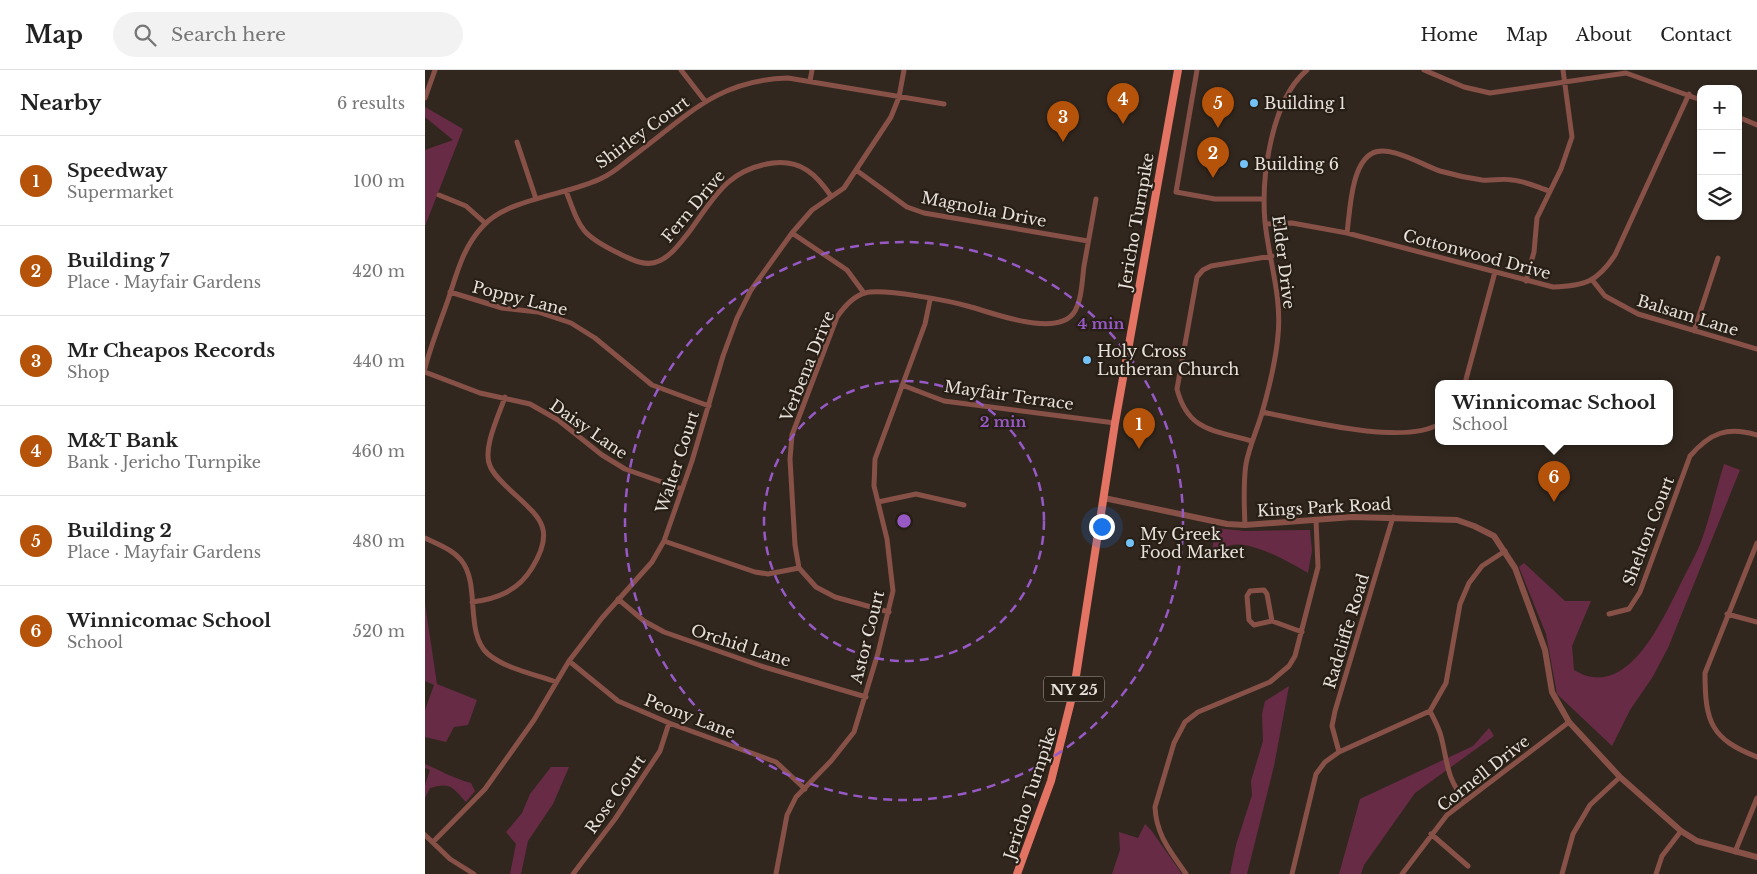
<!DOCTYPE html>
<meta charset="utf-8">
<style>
:root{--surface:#fff;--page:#f2f2f2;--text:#222;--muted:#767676;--line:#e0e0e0;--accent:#b45309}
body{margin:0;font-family:"Libre Baskerville",serif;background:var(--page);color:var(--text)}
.controls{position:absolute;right:15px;top:15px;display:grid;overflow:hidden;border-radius:10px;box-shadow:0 1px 4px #0004}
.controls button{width:45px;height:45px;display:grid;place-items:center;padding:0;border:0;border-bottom:1px solid var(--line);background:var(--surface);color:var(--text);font:25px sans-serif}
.you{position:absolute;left:676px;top:456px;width:18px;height:18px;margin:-12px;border:4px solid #fff;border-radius:50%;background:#1a73e8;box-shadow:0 0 0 8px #1a73e833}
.badge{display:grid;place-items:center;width:32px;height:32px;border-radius:50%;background:var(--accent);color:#fff;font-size:16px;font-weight:700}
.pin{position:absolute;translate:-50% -41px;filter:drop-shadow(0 1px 2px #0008)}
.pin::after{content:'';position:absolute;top:26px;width:18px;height:15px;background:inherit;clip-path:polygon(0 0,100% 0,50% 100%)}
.popup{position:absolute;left:1010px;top:310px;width:238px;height:65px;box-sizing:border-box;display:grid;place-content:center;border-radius:10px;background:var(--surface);filter:drop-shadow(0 1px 4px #0005);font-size:16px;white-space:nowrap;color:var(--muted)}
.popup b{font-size:19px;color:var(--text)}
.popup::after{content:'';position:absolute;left:50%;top:100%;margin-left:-10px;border:10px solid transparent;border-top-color:var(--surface)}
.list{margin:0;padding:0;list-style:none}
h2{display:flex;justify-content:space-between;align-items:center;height:65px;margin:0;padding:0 20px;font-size:21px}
h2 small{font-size:16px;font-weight:400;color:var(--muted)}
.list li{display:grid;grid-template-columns:32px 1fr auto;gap:15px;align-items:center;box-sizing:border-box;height:90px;padding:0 20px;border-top:1px solid var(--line)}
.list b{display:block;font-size:19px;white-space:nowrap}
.list p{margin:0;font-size:16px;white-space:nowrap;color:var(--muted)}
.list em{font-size:16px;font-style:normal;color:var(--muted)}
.icon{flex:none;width:28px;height:28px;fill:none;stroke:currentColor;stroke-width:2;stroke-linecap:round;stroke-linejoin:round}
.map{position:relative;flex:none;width:1332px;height:804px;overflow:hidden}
header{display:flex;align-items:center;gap:30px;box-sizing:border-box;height:70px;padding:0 25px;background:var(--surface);border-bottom:1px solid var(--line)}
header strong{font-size:24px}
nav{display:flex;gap:28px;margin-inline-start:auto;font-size:18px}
.search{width:350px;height:45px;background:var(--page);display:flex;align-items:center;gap:12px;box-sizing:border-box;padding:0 18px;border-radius:28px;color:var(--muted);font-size:19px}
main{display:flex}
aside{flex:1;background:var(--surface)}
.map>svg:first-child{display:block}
.green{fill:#682b46}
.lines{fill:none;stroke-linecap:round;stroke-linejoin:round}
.minor{stroke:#875148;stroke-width:5}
.tertiary{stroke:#875148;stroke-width:6}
.primary{stroke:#e37363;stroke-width:8}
.ring{fill:none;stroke:#9659c6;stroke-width:2.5;stroke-dasharray:9 6}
.poi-dot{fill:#73c1f5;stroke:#271e15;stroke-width:2}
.labels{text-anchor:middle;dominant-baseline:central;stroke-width:4.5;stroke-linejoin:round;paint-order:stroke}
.shield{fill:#271e15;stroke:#ada6a0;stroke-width:1}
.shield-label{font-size:15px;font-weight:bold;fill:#e7e1db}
.poi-label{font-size:16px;fill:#e7e1db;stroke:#271e15;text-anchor:start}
.street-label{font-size:16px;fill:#e7e1db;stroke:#271e15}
.centre{fill:#9659c6;stroke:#271e15;stroke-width:2.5}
.ring-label{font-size:15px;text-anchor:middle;font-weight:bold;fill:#9659c6;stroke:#271e15;stroke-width:4.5;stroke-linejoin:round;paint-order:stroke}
</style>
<header>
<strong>Map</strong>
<div class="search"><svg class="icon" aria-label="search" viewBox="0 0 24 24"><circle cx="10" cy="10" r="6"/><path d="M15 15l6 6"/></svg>Search here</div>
<nav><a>Home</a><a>Map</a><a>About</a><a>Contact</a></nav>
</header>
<main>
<aside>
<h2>Nearby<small>6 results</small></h2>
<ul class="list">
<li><span class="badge">1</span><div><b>Speedway</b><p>Supermarket</p></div><em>100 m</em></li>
<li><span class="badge">2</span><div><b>Building 7</b><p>Place · Mayfair Gardens</p></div><em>420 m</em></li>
<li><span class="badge">3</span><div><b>Mr Cheapos Records</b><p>Shop</p></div><em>440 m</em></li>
<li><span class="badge">4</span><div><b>M&amp;T Bank</b><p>Bank · Jericho Turnpike</p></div><em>460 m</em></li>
<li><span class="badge">5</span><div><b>Building 2</b><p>Place · Mayfair Gardens</p></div><em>480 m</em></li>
<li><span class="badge">6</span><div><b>Winnicomac School</b><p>School</p></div><em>520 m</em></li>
</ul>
</aside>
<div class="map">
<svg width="1332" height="804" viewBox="0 0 1332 804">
<rect width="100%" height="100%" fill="#31271e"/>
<path class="green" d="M0,37L38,59L0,156V80L28,70L0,47Z
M1299,394L1315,400L1243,578L1227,608L1205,640L1187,676L1132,624L1121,564L1094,497L1099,493L1140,531H1166L1147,576L1149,600C1201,632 1236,553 1254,517C1261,502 1270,487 1276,472C1285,447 1291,420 1299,394Z
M790,458L820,461L885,460L887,481L883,503C866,493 820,466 801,477C796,480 791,486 786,490Z
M0,534L12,614L52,630L43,655L29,657L21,672L0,667V640L9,615L0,611Z
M864,616L849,696L822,804H805L811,775L827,725L826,711L838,671L837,644L840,631Z
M1064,658L1069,666L990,723L939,795L936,804H914L935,729L1048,676Z
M0,694C16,701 30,709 46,713L50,721L41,732C27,717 26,712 5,718L0,728V715L5,700L0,698Z
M126,697H144L128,734L103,771L96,804H85L91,774L81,762L97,743L105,724Z
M720,754L726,760L757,804H687L695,780L694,762L713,768Z"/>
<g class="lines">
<path class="minor" d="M256,0L280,31
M772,0L751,122L790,129H839
M999,0L1039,17L1065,23L1201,3L1276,30
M385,11L387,0
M0,28L10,0
M1313,47L1332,55
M92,72L111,129
M431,100L482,137L499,143L663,171
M141,121C155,158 155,164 191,182C204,188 220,198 234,191C246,186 256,172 264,162C289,128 302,99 348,93C376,90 391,104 406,126
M14,125L41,136L60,153
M841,154L867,153L922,163L1128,217C1160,216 1172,212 1190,185L1264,24
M367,163L422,200L439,223
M922,163C925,141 926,96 946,84C963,73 999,96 1015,101C1029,105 1043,108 1057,110C1067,111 1077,108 1087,110C1100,111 1112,117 1124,121
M1101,211L1109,182L1112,148L1136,99L1147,67L1138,0
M1168,211L1180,226L1213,244L1332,279
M25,222L77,238L113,242L146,253L170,268L227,315L284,336
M1269,261L1293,188
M0,298C6,275 15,253 23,230C32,203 38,177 58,156C83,128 144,125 177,108C189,103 200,92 211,84C263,45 293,10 363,8L519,34
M0,302L55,323L105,334L133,350L177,385L200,399L257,419
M1040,313L1070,202
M477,315L519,331L690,353
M837,342C878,350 979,376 1014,354
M827,371C790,360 763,362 752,319L772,207L778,200L786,196L847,186
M453,432L491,424L539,435
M820,455C819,434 818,414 821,394C824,377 832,360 837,343C844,318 851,291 853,265C857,226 844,191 840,152C836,108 846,30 882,0
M0,468C12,474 27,479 36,490C56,514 39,563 63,584C81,599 109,604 131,612
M239,471L330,502L343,504L374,498
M1332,473L1280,603C1280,652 1286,669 1332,687
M193,529L219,551L239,562L336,596L441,627
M47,532C72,529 93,521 107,498C133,456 112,446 82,417C76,411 68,404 65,396C57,379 74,345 80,327
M464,542L410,527L391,517L374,498L370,475L365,389L367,365L412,247C419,237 428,226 440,223C458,218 526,231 546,237C568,243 634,269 650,241C657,228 657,211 659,196C663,174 667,151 671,129
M1184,544L1204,539L1215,522L1265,386C1285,363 1302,356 1332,365
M1302,544L1332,552
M847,551L829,555L824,550L822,526L825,521L839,520L842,524L847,551L877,562
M144,591L193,631L244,653L351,692L380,719
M1005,641C1009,649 1014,658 1016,666C1023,694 1021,707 1040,731
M914,682L907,656L910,641L968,447
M1006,764L1043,796
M0,765L25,789L49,804
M8,772L60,719L109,650L144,591L177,548L227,492L239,471L267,391L298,286L312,248L326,220L367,163L387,140L419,118L466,47L474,27L479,0
M1310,782L1332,728
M148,804L190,749L235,681L244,653
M351,804L362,745L371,727L406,691L429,662L453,583L468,521L462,469L449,416L450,389L500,254L505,230
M761,804C746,782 731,765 730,737L749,673L760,652L773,642L845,612L864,596L870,586L893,497L891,450
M867,804L891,704L900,692L914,682L1005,641L1021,613L1035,534L1044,513L1057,496L1080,481
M977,804L1022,745L1144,652
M1137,804L1148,764L1165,735L1195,707
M1231,804L1237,786L1256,761"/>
<path class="tertiary" d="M679,428L802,454L820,455L928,447L1032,450L1049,456L1069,466L1090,498L1120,580L1127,622L1144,652L1195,707L1256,761L1272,771L1332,787"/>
<path class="primary" d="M592,804L626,711L649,619L690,353L753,0"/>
</g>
<g class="ring">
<circle cx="479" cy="451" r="140"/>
<circle cx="479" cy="451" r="279"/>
</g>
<g class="poi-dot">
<circle cx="829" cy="33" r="5"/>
<circle cx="819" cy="94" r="5"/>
<circle cx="662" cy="290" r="5"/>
<circle cx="705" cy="473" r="5"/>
</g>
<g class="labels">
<rect class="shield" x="619" y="606.5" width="60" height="25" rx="4"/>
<g class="shield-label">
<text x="649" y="619">NY 25</text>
</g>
<g class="poi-label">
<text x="839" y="33">Building 1</text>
<text x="829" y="94">Building 6</text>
<text x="672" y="281">Holy Cross<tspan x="672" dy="18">Lutheran Church</tspan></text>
<text x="715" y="464">My Greek<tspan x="715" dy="18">Food Market</tspan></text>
</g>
<g class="street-label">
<text transform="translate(217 62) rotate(-36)">Shirley Court</text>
<text transform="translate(268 136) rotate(-50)">Fern Drive</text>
<text transform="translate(559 139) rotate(11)">Magnolia Drive</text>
<text transform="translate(711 151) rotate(-80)">Jericho Turnpike</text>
<text transform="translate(1052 184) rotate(15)">Cottonwood Drive</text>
<text transform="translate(859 192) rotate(83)">Elder Drive</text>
<text transform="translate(95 228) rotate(14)">Poppy Lane</text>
<text transform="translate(1263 245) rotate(17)">Balsam Lane</text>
<text transform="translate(382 296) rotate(-68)">Verbena Drive</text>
<text transform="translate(584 325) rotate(8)">Mayfair Terrace</text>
<text transform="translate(164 359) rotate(35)">Daisy Lane</text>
<text transform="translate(252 392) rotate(-72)">Walter Court</text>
<text transform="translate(899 437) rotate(-3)">Kings Park Road</text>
<text transform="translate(1223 461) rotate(-69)">Shelton Court</text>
<text transform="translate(921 561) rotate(-73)">Radcliffe Road</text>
<text transform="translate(442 567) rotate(-76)">Astor Court</text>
<text transform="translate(316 575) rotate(18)">Orchid Lane</text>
<text transform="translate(265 646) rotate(21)">Peony Lane</text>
<text transform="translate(1058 703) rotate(-38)">Cornell Drive</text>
<text transform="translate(605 723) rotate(-72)">Jericho Turnpike</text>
<text transform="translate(190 724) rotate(-55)">Rose Court</text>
</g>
</g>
<circle cx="479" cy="451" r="8" class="centre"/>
<g class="ring-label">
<text x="676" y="259">4 min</text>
<text x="578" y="357">2 min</text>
</g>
</svg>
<div class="controls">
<button>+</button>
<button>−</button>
<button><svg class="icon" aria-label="layers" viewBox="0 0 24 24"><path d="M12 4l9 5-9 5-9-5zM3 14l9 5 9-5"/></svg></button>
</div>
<div class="you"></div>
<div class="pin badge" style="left:714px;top:379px">1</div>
<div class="pin badge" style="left:788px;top:108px">2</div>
<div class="pin badge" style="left:638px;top:72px">3</div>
<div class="pin badge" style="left:698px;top:54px">4</div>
<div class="pin badge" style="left:793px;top:58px">5</div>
<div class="pin badge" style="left:1129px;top:432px">6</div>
<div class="popup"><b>Winnicomac School</b>School</div>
</div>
</main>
